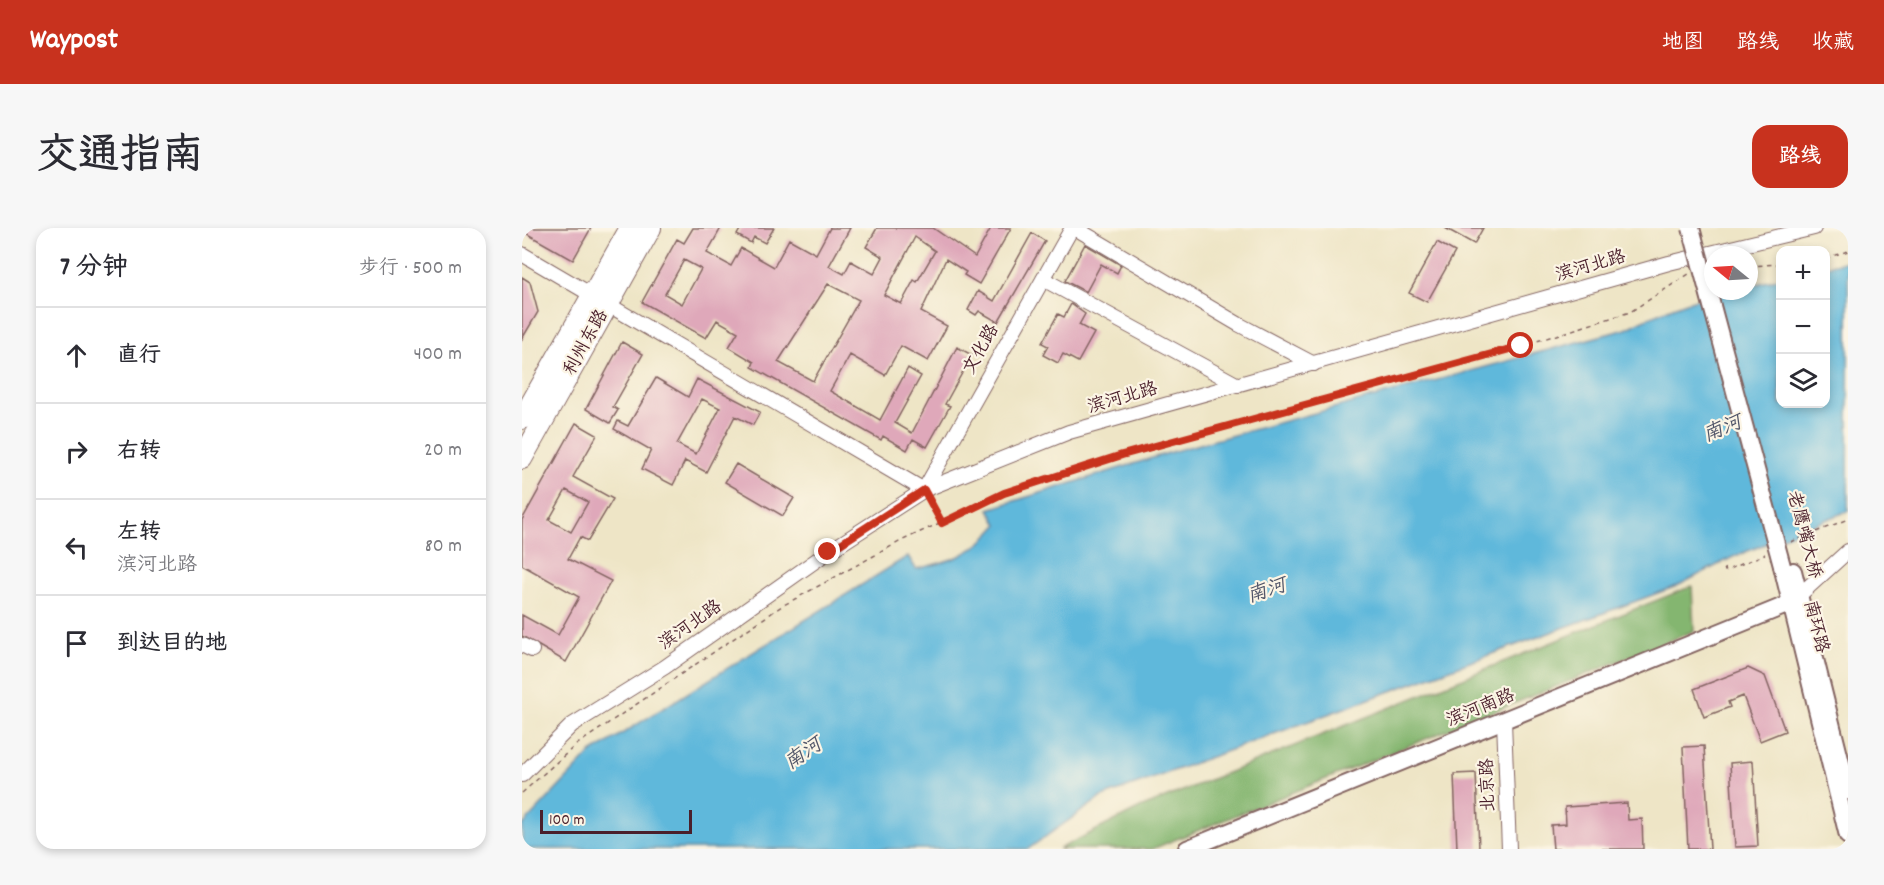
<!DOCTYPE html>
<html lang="zh">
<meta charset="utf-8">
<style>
:root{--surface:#fff;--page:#f7f7f7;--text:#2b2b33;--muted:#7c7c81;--line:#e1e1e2;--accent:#c8321e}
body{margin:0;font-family:Dekko,"LXGW WenKai TC",sans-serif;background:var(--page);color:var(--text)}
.controls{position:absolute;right:18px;top:18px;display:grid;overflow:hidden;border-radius:12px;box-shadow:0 3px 9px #0003}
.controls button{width:54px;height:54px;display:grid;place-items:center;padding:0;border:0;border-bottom:2px solid var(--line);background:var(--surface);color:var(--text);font:30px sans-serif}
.compass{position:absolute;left:1182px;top:18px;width:54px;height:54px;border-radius:50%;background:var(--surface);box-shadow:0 3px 9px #0003;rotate:288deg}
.scale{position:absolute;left:18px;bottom:15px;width:152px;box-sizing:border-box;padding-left:6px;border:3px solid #4a1f2b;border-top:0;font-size:16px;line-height:21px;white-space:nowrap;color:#4a1f2b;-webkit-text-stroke:4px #fcf5e5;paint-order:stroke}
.stop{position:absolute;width:18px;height:18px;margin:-14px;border:4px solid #c8321e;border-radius:50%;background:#fff}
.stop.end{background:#c8321e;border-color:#fff;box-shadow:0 2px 6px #0008}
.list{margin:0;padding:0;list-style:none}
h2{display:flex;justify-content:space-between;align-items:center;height:78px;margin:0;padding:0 24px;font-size:26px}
h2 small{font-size:20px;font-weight:400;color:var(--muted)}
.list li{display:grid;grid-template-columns:39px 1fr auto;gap:18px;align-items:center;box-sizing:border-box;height:96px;padding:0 24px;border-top:2px solid var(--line)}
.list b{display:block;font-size:22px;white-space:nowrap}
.list p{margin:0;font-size:20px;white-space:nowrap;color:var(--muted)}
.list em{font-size:20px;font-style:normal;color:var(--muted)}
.icon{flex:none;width:33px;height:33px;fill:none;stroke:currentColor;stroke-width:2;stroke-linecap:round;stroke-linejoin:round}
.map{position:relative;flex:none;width:1326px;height:621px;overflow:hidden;border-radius:18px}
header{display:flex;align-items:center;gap:36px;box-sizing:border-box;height:84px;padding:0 30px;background:var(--accent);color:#fff}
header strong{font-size:28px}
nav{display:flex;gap:33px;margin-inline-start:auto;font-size:21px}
.intro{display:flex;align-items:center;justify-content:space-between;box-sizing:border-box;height:144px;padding:0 36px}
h1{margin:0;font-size:42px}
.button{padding:15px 27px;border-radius:18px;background:var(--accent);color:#fff;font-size:21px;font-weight:700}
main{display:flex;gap:36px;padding:0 36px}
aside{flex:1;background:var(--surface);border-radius:18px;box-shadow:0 3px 9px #0003}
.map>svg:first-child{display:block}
.forest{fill:#84b66f;stroke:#676a4d;stroke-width:1.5}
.water{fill:#5eb8db;stroke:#546c83;stroke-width:1.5}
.building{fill:#dfa8ba;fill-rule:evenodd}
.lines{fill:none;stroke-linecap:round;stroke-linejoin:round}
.minor-casing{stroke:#836461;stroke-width:16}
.major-casing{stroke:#836461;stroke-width:20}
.highway-casing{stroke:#836461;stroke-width:22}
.path{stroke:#836461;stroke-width:1.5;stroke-dasharray:4.5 4.5;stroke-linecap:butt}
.minor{stroke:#fff;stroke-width:14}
.major{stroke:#fff;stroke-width:16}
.highway{stroke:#fff;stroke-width:20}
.major-bridge-casing{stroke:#836461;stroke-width:20;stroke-linecap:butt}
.major-bridge{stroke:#fff;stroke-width:16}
.route{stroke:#c8321e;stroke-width:8}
.labels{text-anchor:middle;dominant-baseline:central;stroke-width:4.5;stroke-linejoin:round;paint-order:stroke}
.street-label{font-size:18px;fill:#4a1f2b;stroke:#fcf5e5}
.water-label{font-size:20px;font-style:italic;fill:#515569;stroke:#fcf5e5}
</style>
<header>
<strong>Waypost</strong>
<nav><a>地图</a><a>路线</a><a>收藏</a></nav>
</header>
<div class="intro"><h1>交通指南</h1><a class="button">路线</a></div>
<main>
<aside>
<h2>7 分钟<small>步行 · 500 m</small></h2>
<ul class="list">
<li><svg class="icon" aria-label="ahead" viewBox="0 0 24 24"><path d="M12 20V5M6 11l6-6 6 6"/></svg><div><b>直行</b></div><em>400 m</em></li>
<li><svg class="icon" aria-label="right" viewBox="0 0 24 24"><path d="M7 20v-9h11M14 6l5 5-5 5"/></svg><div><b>右转</b></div><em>20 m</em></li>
<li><svg class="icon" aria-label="left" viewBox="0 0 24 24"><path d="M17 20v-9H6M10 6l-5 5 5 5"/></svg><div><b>左转</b><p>滨河北路</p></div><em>80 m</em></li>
<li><svg class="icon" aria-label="arrive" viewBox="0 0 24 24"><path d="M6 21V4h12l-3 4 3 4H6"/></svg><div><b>到达目的地</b></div></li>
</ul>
</aside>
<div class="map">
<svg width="1326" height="621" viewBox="0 0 1326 621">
<rect width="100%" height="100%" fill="#fcf5e5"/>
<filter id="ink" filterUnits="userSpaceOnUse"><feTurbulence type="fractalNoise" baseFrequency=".0167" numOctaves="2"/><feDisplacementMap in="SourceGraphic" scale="12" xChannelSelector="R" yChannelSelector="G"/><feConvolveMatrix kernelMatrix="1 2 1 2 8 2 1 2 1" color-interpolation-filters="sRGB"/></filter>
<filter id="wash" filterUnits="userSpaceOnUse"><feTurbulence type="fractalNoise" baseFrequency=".008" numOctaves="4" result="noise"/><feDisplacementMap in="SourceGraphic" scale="24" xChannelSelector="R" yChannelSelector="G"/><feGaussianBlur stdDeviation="1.35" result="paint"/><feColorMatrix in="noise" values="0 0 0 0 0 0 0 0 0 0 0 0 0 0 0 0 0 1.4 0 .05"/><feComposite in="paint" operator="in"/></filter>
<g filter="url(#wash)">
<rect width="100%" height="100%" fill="#eee5c6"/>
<path class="forest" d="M1170,358L1172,403L630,621H537L618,580Z"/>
<path class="water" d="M1326,33V283L1211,329L1155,358L580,569L506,621H0V598L69,525L386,328L394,341C430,333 451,327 476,297L467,281L656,222L1104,101C1142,81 1183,63 1227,63V58L1258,50V176H1304V38Z"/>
<g id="blocks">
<path class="building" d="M0,0H69L51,32L0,3Z
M171,0H199L185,25L209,38L219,20L252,39L267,11L294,26L308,0H328L307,38L322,46L329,33L352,46L361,29L344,19L355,0H411L453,29L469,0H489L457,56L442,47L444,44L424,31L399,84L425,98L406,133L379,118L363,147L328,127L308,163L358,192L386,140L399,148L373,195L390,205L435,119L450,127L423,176L428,178L405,219L391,211L385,222L361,208L359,212L230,139L232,134L207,119L216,104L195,92L184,110L120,74L155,11L162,15ZM393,9L413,23L395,54L392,52L379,76L362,67ZM162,32L179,41L160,76L143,66ZM306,56L337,72L291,153L256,134Z
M219,0H252L243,15L232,9L229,15L215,7Z
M923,0H961L952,16Z
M510,5L523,13L476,94L457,83L454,87L446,82L456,63L472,73Z
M915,14L933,24L905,74L887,65Z
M563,16L599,37L595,45L579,36L564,64L543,53Z
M0,49L8,54L16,84L0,111Z
M549,76L563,86L557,97L572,105L556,134L541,126L536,135L521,127L526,118L520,115L536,86L542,89Z
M100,114L121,126L91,179L96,182L88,195L64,181Z
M134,150L166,169L175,151L238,184L231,197L213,188L184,244L163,233L151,257L120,241L129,222L92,201L96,193L106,198ZM180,171L198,180L174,226L155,216Z
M54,195L75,207L51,249L91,271L66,313L58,309L46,331L89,353L44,434L0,408V387L36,407L57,369L0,337V292ZM44,262L66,274L49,304L27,292Z
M214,236L272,270L261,288L203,254Z
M1226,440L1243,448L1263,503L1238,513L1221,468L1206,474L1208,479L1182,489L1172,461Z
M1182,518L1188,621H1166L1161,519Z
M1231,533L1236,618L1213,619L1208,535Z
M954,545L957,621H935L932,546Z
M1105,575L1106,592L1120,591L1121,621H1031L1029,597L1044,596L1043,579Z"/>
</g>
</g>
<g filter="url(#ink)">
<use href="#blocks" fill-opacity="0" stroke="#836461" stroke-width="1.5"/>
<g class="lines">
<defs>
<path id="minor" d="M553,0L716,96L792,136
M0,26L402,262L550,0
M521,51L716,157
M1271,373L1326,323
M0,417L10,422
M982,493L987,621
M0,547L50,497L143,439L306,324L402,262L547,204L1147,35L1292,0"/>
<path id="major" d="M1260,338L1326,608
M1271,343L1326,563
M665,621L1267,376"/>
<path id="highway" d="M0,191L108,0
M0,231L129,0"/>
</defs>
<use href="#minor" class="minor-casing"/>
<use href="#major" class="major-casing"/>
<use href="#highway" class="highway-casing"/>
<path class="path" d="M1304,30L1326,23
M1227,38L1258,36
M408,272L420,294
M1269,314L1326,291
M1202,340L1203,343L1243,326
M0,565L54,517L260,378L379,313L482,265L600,227L999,118L1108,84L1167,46"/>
<use href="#minor" class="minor"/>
<use href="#major" class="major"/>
<use href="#highway" class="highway"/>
<defs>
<path id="major-bridge" d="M1169,0L1260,338"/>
</defs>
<use href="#major-bridge" class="major-bridge-casing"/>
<use href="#major-bridge" class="major-bridge"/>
</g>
</g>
<g class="lines" filter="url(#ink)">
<path class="route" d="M306,324L402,262L420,295L482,265L600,227L999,118"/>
</g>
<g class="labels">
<g class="street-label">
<text transform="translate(1069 39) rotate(-16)">滨河北路</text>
<text transform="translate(65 115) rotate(-61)">利州东路</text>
<text transform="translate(460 122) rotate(-61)">文化路</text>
<text transform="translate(601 171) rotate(-16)">滨河北路</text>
<text transform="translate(1281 307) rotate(75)">老鹰嘴大桥</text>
<text transform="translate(169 398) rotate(-35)">滨河北路</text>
<text transform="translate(1293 399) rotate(76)">南环路</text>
<text transform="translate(959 481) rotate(-22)">滨河南路</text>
<text transform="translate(967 557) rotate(-92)">北京路</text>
</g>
<g class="water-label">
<text transform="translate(1201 202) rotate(-22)">南河</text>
<text transform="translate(745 364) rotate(-18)">南河</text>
<text transform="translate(282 527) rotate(-34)">南河</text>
</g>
</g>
</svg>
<div class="controls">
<button>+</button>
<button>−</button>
<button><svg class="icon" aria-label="layers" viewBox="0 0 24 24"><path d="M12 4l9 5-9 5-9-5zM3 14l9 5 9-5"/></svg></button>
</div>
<svg class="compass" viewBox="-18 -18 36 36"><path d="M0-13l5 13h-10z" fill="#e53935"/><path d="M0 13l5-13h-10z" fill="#7c7c81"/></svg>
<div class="scale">100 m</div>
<div class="stop" style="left:999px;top:118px"></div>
<div class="stop end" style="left:306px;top:324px"></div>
</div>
</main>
